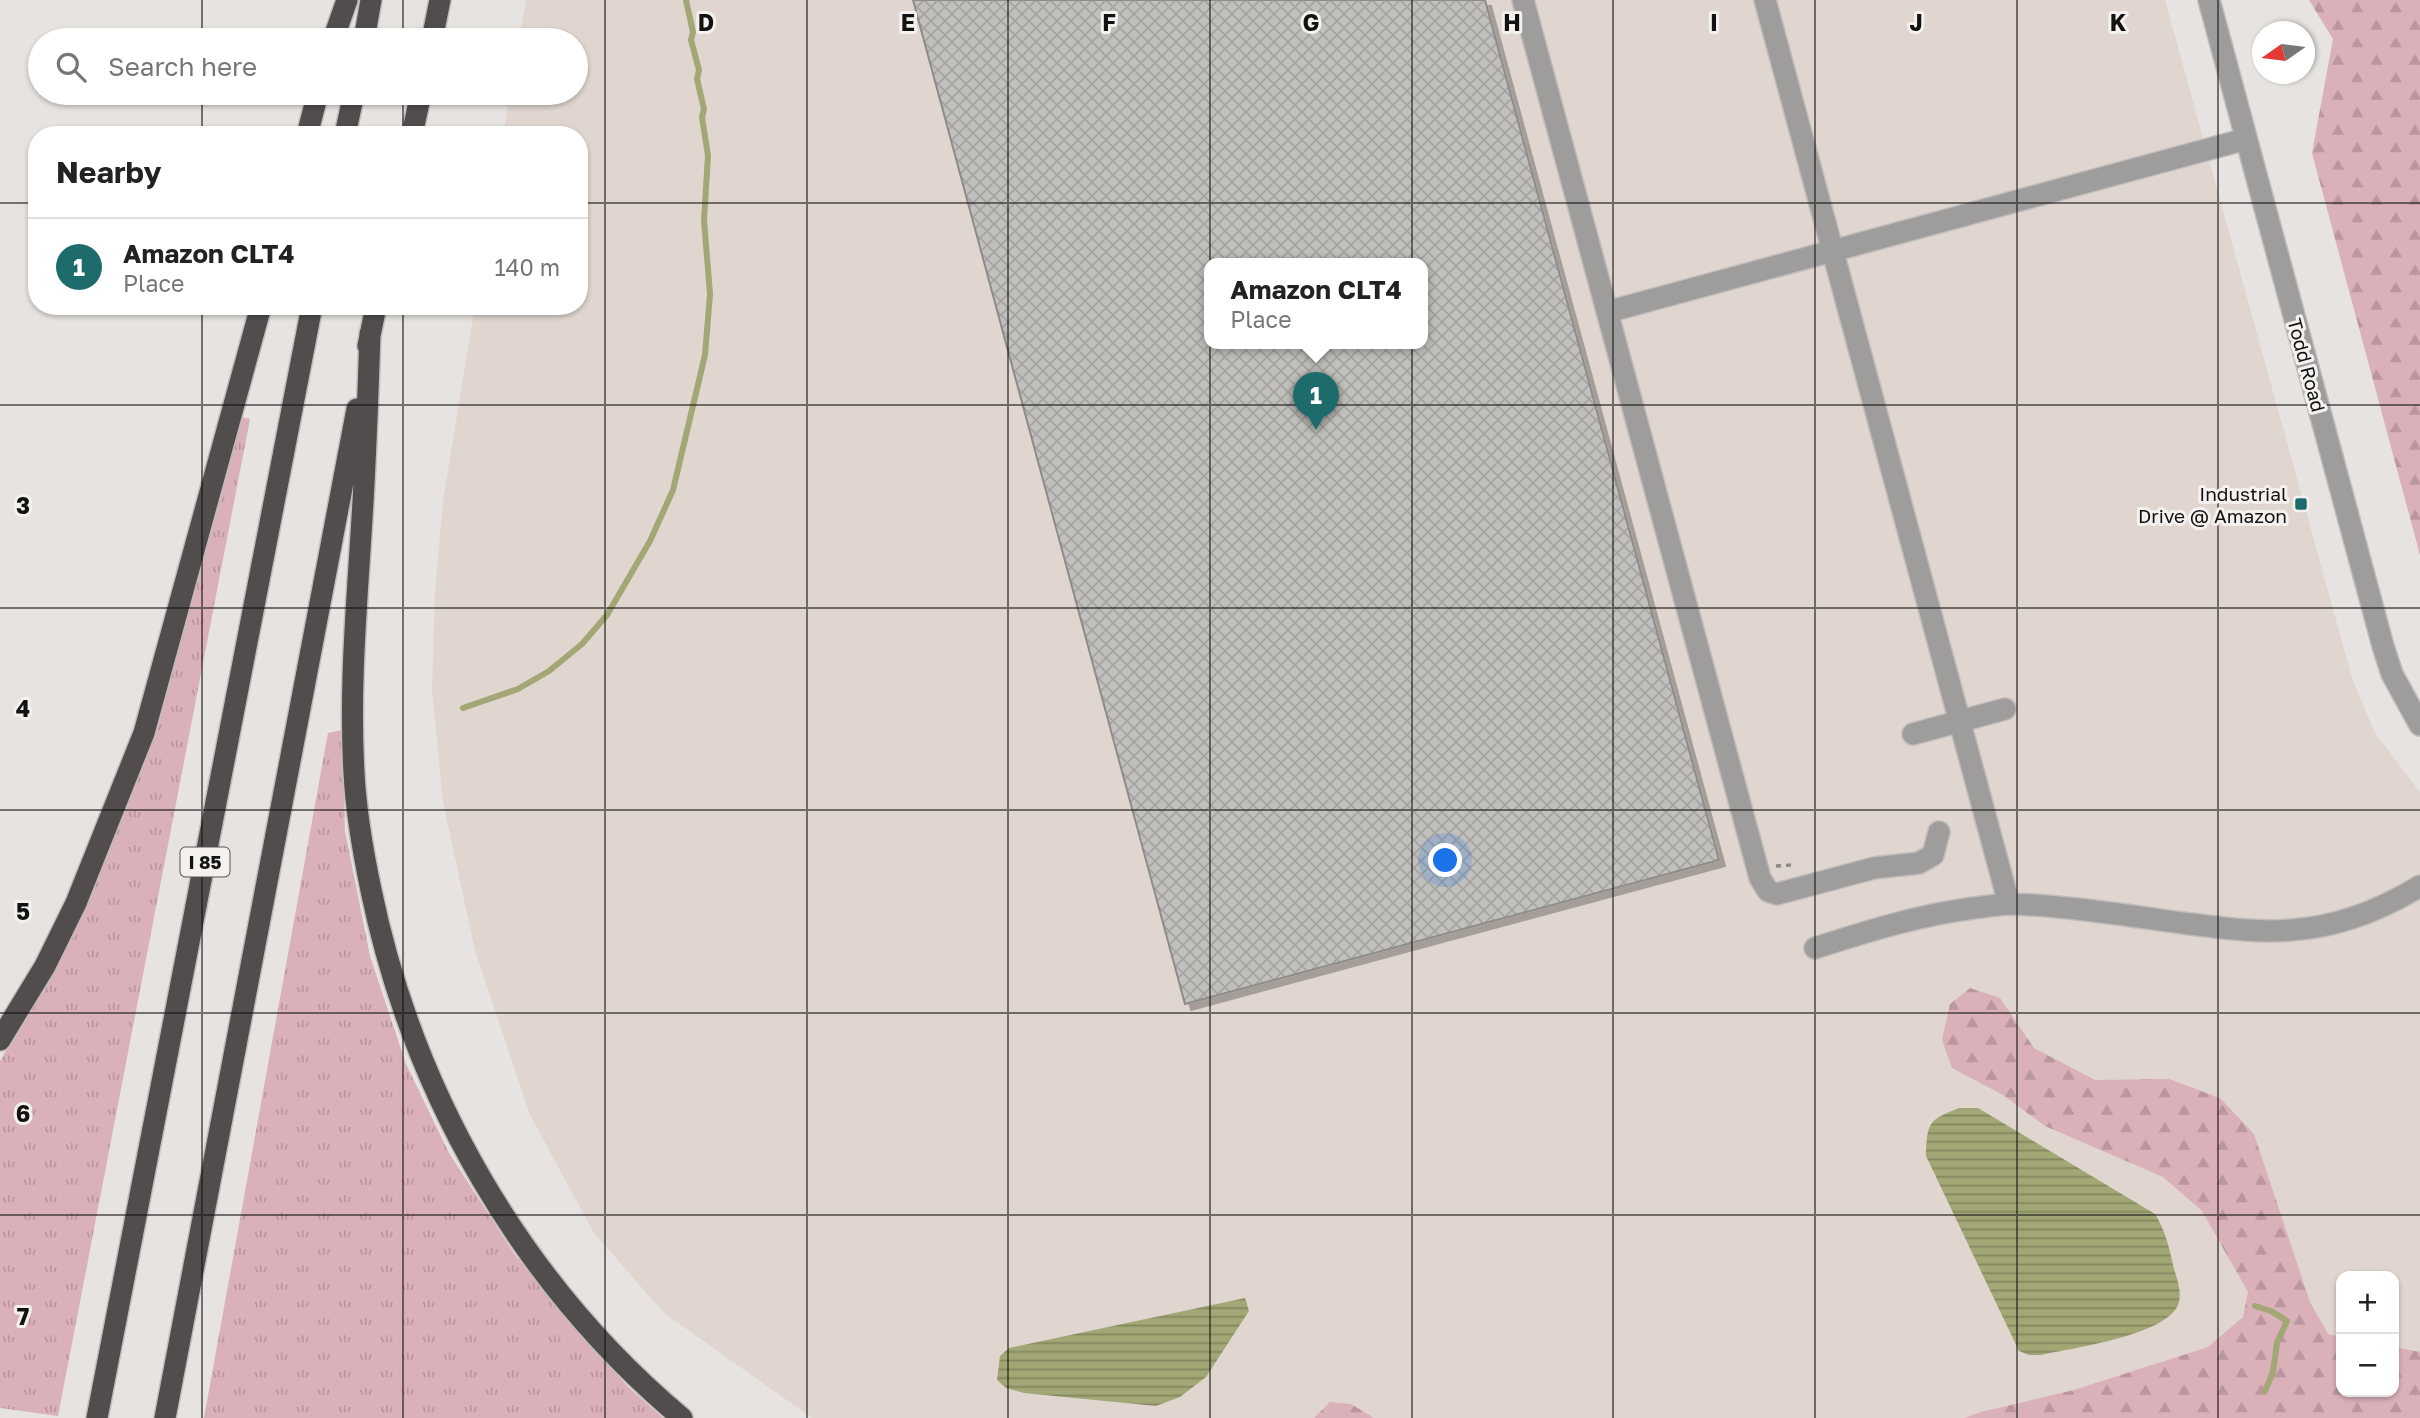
<!DOCTYPE html>
<meta charset="utf-8">
<style>
:root{--surface:#fff;--page:#f2f2f2;--text:#222;--muted:#767676;--line:#e0e0e0;--accent:#1e6b6b}
body{margin:0;font-family:"Golos Text",sans-serif;background:var(--page);color:var(--text)}
.controls{position:absolute;right:21px;bottom:21px;display:grid;overflow:hidden;border-radius:14px;box-shadow:0 2px 5px #0004}
.controls button{width:63px;height:63px;display:grid;place-items:center;padding:0;border:0;border-bottom:2px solid var(--line);background:var(--surface);color:var(--text);font:35px sans-serif}
.compass{position:absolute;left:2252px;top:21px;width:63px;height:63px;border-radius:50%;background:var(--surface);box-shadow:0 2px 5px #0004;rotate:256deg}
.you{position:absolute;left:1446px;top:861px;width:24px;height:24px;margin:-18px;border:5px solid #fff;border-radius:50%;background:#1a73e8;box-shadow:0 0 0 10px #1a73e833}
.badge{display:grid;place-items:center;width:46px;height:46px;border-radius:50%;background:var(--accent);color:#fff;font-size:23px;font-weight:700}
.pin{position:absolute;translate:-50% -58px;filter:drop-shadow(0 2px 4px #0008)}
.pin::after{content:'';position:absolute;top:37px;width:24px;height:21px;background:inherit;clip-path:polygon(0 0,100% 0,50% 100%)}
.popup{position:absolute;left:1204px;top:258px;width:224px;height:91px;box-sizing:border-box;display:grid;place-content:center;border-radius:14px;background:var(--surface);filter:drop-shadow(0 2px 5px #0005);font-size:23px;white-space:nowrap;color:var(--muted)}
.popup b{font-size:26px;color:var(--text)}
.popup::after{content:'';position:absolute;left:50%;top:100%;margin-left:-14px;border:14px solid transparent;border-top-color:var(--surface)}
.list{margin:0;padding:0;list-style:none}
h2{display:flex;justify-content:space-between;align-items:center;height:91px;margin:0;padding:0 28px;font-size:30px}
h2 small{font-size:23px;font-weight:400;color:var(--muted)}
.list li{display:grid;grid-template-columns:46px 1fr auto;gap:21px;align-items:center;box-sizing:border-box;height:98px;padding:0 28px;border-top:2px solid var(--line)}
.list b{display:block;font-size:26px;white-space:nowrap}
.list p{margin:0;font-size:23px;white-space:nowrap;color:var(--muted)}
.list em{font-size:23px;font-style:normal;color:var(--muted)}
.icon{flex:none;width:38px;height:38px;fill:none;stroke:currentColor;stroke-width:2;stroke-linecap:round;stroke-linejoin:round}
.map{position:relative;flex:none;width:2420px;height:1418px;overflow:hidden}
.search{position:absolute;background:var(--surface);box-shadow:0 2px 5px #0004;left:28px;top:28px;width:560px;height:77px;display:flex;align-items:center;gap:18px;box-sizing:border-box;padding:0 24px;border-radius:38px;color:var(--muted);font-size:26px}
.panel{position:absolute;background:var(--surface);box-shadow:0 2px 5px #0004;left:28px;top:126px;width:560px;height:189px;border-radius:28px}
.map>svg:first-child{display:block}
.built{fill:#e0d6cf;fill-rule:evenodd}
.grass{fill:url(#grass-tufts)}
.forest{fill:url(#forest-firs)}
.water{fill:url(#water-rules)}
.lines{fill:none;stroke-linecap:round;stroke-linejoin:round}
.stream{stroke:#a2a775;stroke-width:6}
.building{fill:url(#building-cross-hatch);stroke:#8d8c89;stroke-width:2;fill-rule:evenodd;filter:url(#shadow)}
.minor-casing{stroke:#c1bdbc;stroke-width:24}
.highway-casing{stroke:#c1bdbc;stroke-width:24}
.path{stroke:#8d8a89;stroke-width:3.5;stroke-dasharray:5 5;stroke-linecap:butt}
.minor{stroke:#9f9d9c;stroke-width:21}
.highway{stroke:#514d4c;stroke-width:21}
.grid{fill:none;stroke:#131211;stroke-width:2;stroke-opacity:0.55}
.poi-dot{fill:#1e6b6b;stroke:#f4f1ee;stroke-width:2.5}
.labels{text-anchor:middle;dominant-baseline:central;stroke-width:6;stroke-linejoin:round;paint-order:stroke}
.shield{fill:#f4f1ee;stroke:#565553;stroke-width:2}
.shield-label{font-size:18px;font-weight:bold;fill:#131211}
.street-label{font-size:19px;fill:#131211;stroke:#f4f1ee}
.poi-label{font-size:19px;fill:#131211;stroke:#f4f1ee;text-anchor:end}
.grid-label{font-size:23px;text-anchor:middle;font-weight:bold;fill:#131211;stroke:#f4f1ee;stroke-width:6;stroke-linejoin:round;paint-order:stroke}
</style>
<div class="map">
<svg width="2420" height="1418" viewBox="0 0 2420 1418">
<defs>
<pattern id="grass-tufts" width="24" height="20" patternUnits="userSpaceOnUse" patternTransform="scale(1.75)"><rect width="24" height="20" fill="#dab0b9"/><path d="M3 7l-1-3M5 7V3M7 7l1-3M15 17l-1-3M17 17v-4M19 17l1-3" fill="none" stroke="#ba969e"/></pattern>
<pattern id="forest-firs" width="22" height="20" patternUnits="userSpaceOnUse" patternTransform="scale(1.75)"><rect width="22" height="20" fill="#dab0b9"/><path d="M5 1l3.5 6h-7zM16 11l3.5 6h-7z" fill="#ba969e"/></pattern>
<pattern id="water-rules" width="6" height="5" patternUnits="userSpaceOnUse" patternTransform="scale(1.75)"><rect width="6" height="5" fill="#a2a775"/><path d="M0 2.5h6" fill="none" stroke="#83875f"/></pattern>
<pattern id="building-cross-hatch" width="8" height="8" patternUnits="userSpaceOnUse" patternTransform="scale(1.75)"><rect width="8" height="8" fill="#c1c0bc"/><path d="M0 0l8 8M0 8l8-8" fill="none" stroke="#a5a4a1"/></pattern>
<filter id="shadow"><feDropShadow dx="6" dy="6" stdDeviation="0" flood-color="#0004"/></filter>
</defs>
<rect width="100%" height="100%" fill="#e7e3e1"/>
<path class="built" d="M526,0H2165L2352,678L2375,733L2420,792V1397L2277,1418H812L664,1313L594,1233L530,1115L475,951L443,802L432,690L435,592L443,501L475,306H579V135H503L510,93H576V40H519ZM1209,264H1423V344H1209ZM2341,1276H2394V1392H2341Z"/>
<path class="grass" d="M240,417L250,419L58,1416L0,1408V1061L73,933Z
M342,730L345,831L370,956L406,1064L449,1153L515,1255L628,1387L663,1418H204L328,733Z"/>
<path class="forest" d="M2309,0H2420V555L2312,153L2333,39Z
M1970,988L2000,998L2034,1048L2095,1080L2169,1079L2220,1098L2254,1134L2310,1302L2328,1334L2341,1337V1392H2394V1347L2420,1352V1418H1964L1981,1412L2074,1390L2208,1347L2243,1317L2248,1292L2202,1211L2163,1177L2045,1126L2003,1095L1952,1068L1942,1040L1950,1004Z
M1330,1402L1351,1404L1374,1418H1314Z"/>
<path class="water" d="M1959,1108H1978L2155,1214C2165,1230 2169,1246 2173,1265C2176,1277 2182,1290 2179,1302C2171,1335 2072,1348 2041,1355H2029L2019,1351L1926,1156C1927,1123 1928,1120 1959,1108Z
M1245,1298L1249,1311L1206,1377L1180,1397L1156,1406L1024,1393L1006,1388L997,1380L1000,1356L1009,1348Z"/>
<g class="lines">
<path class="stream" d="M463,708L518,689L549,671L582,644L607,615L650,541L673,490L705,355L710,294L704,220L708,156L702,117L704,109L697,79L699,70L691,40L693,32L686,0
M2255,1306L2271,1311L2287,1321L2277,1343L2273,1372L2265,1391"/>
</g>
<path class="building" d="M913,0H1485L1719,860L1185,1004ZM1209,264H1423V344H1209Z"/>
<g class="lines">
<defs>
<path id="minor" d="M1523,0L1760,878L1768,891L1777,894L1874,868L1919,863L1933,855L1939,832
M1765,0L2009,904
M2209,0L2383,646L2392,674L2420,725
M1607,312L2246,139
M1913,734L2005,709
M1815,948C1868,931 1919,915 1974,908C1986,907 1999,904 2011,904C2071,906 2131,916 2190,924C2224,928 2257,933 2291,930C2337,927 2381,910 2420,886"/>
<path id="highway" d="M333,40L347,0
M364,40L371,0
M432,40L440,0
M307,135L318,93
M345,135L354,93
M412,135L421,93
M370,334C368,395 366,457 362,518C357,603 349,687 354,773C356,812 363,852 371,890C413,1094 522,1284 682,1418
M368,346L376,306
M0,1040L45,966L76,903L144,733L261,306
M97,1418L312,306
M165,1418L357,409"/>
</defs>
<use href="#minor" class="minor-casing"/>
<use href="#highway" class="highway-casing"/>
<path class="path" d="M1776,866L1792,865"/>
<use href="#minor" class="minor"/>
<use href="#highway" class="highway"/>
</g>
<path class="grid" d="M202,0V40M403,0V40M605,0V1418M807,0V1418M1008,0V1418M1210,0V1418M1412,0V1418M1613,0V1418M1815,0V1418M2017,0V1418M2218,0V1418M202,93V135M403,93V135M0,203H37M579,203H2420M202,306V1418M403,306V1418M0,405H2420M0,608H2420M0,810H2420M0,1013H2420M0,1215H2420"/>
<rect class="poi-dot" x="2294" y="497" width="14" height="14" rx="3.5"/>
<g class="labels">
<rect class="shield" x="180.5" y="847.5" width="49" height="29" rx="5"/>
<g class="shield-label">
<text x="205" y="862">I 85</text>
</g>
<g class="street-label">
<text transform="translate(2307 365) rotate(75)">Todd Road</text>
</g>
<g class="poi-label">
<text x="2287" y="493">Industrial<tspan x="2287" dy="22">Drive @ Amazon</tspan></text>
</g>
</g>
<g class="grid-label">
<text x="706" y="31">D</text>
<text x="908" y="31">E</text>
<text x="1109" y="31">F</text>
<text x="1311" y="31">G</text>
<text x="1512" y="31">H</text>
<text x="1714" y="31">I</text>
<text x="1916" y="31">J</text>
<text x="2118" y="31">K</text>
<text x="23" y="514">3</text>
<text x="23" y="717">4</text>
<text x="23" y="920">5</text>
<text x="23" y="1122">6</text>
<text x="23" y="1325">7</text>
</g>
</svg>
<div class="controls">
<button>+</button>
<button>−</button>
</div>
<svg class="compass" viewBox="-18 -18 36 36"><path d="M0-13l5 13h-10z" fill="#e53935"/><path d="M0 13l5-13h-10z" fill="#767676"/></svg>
<div class="you"></div>
<div class="pin badge" style="left:1316px;top:430px">1</div>
<div class="popup"><b>Amazon CLT4</b>Place</div>
<div class="search"><svg class="icon" aria-label="search" viewBox="0 0 24 24"><circle cx="10" cy="10" r="6"/><path d="M15 15l6 6"/></svg>Search here</div>
<section class="panel">
<h2>Nearby<small></small></h2>
<ul class="list">
<li><span class="badge">1</span><div><b>Amazon CLT4</b><p>Place</p></div><em>140 m</em></li>
</ul>
</section>
</div>
